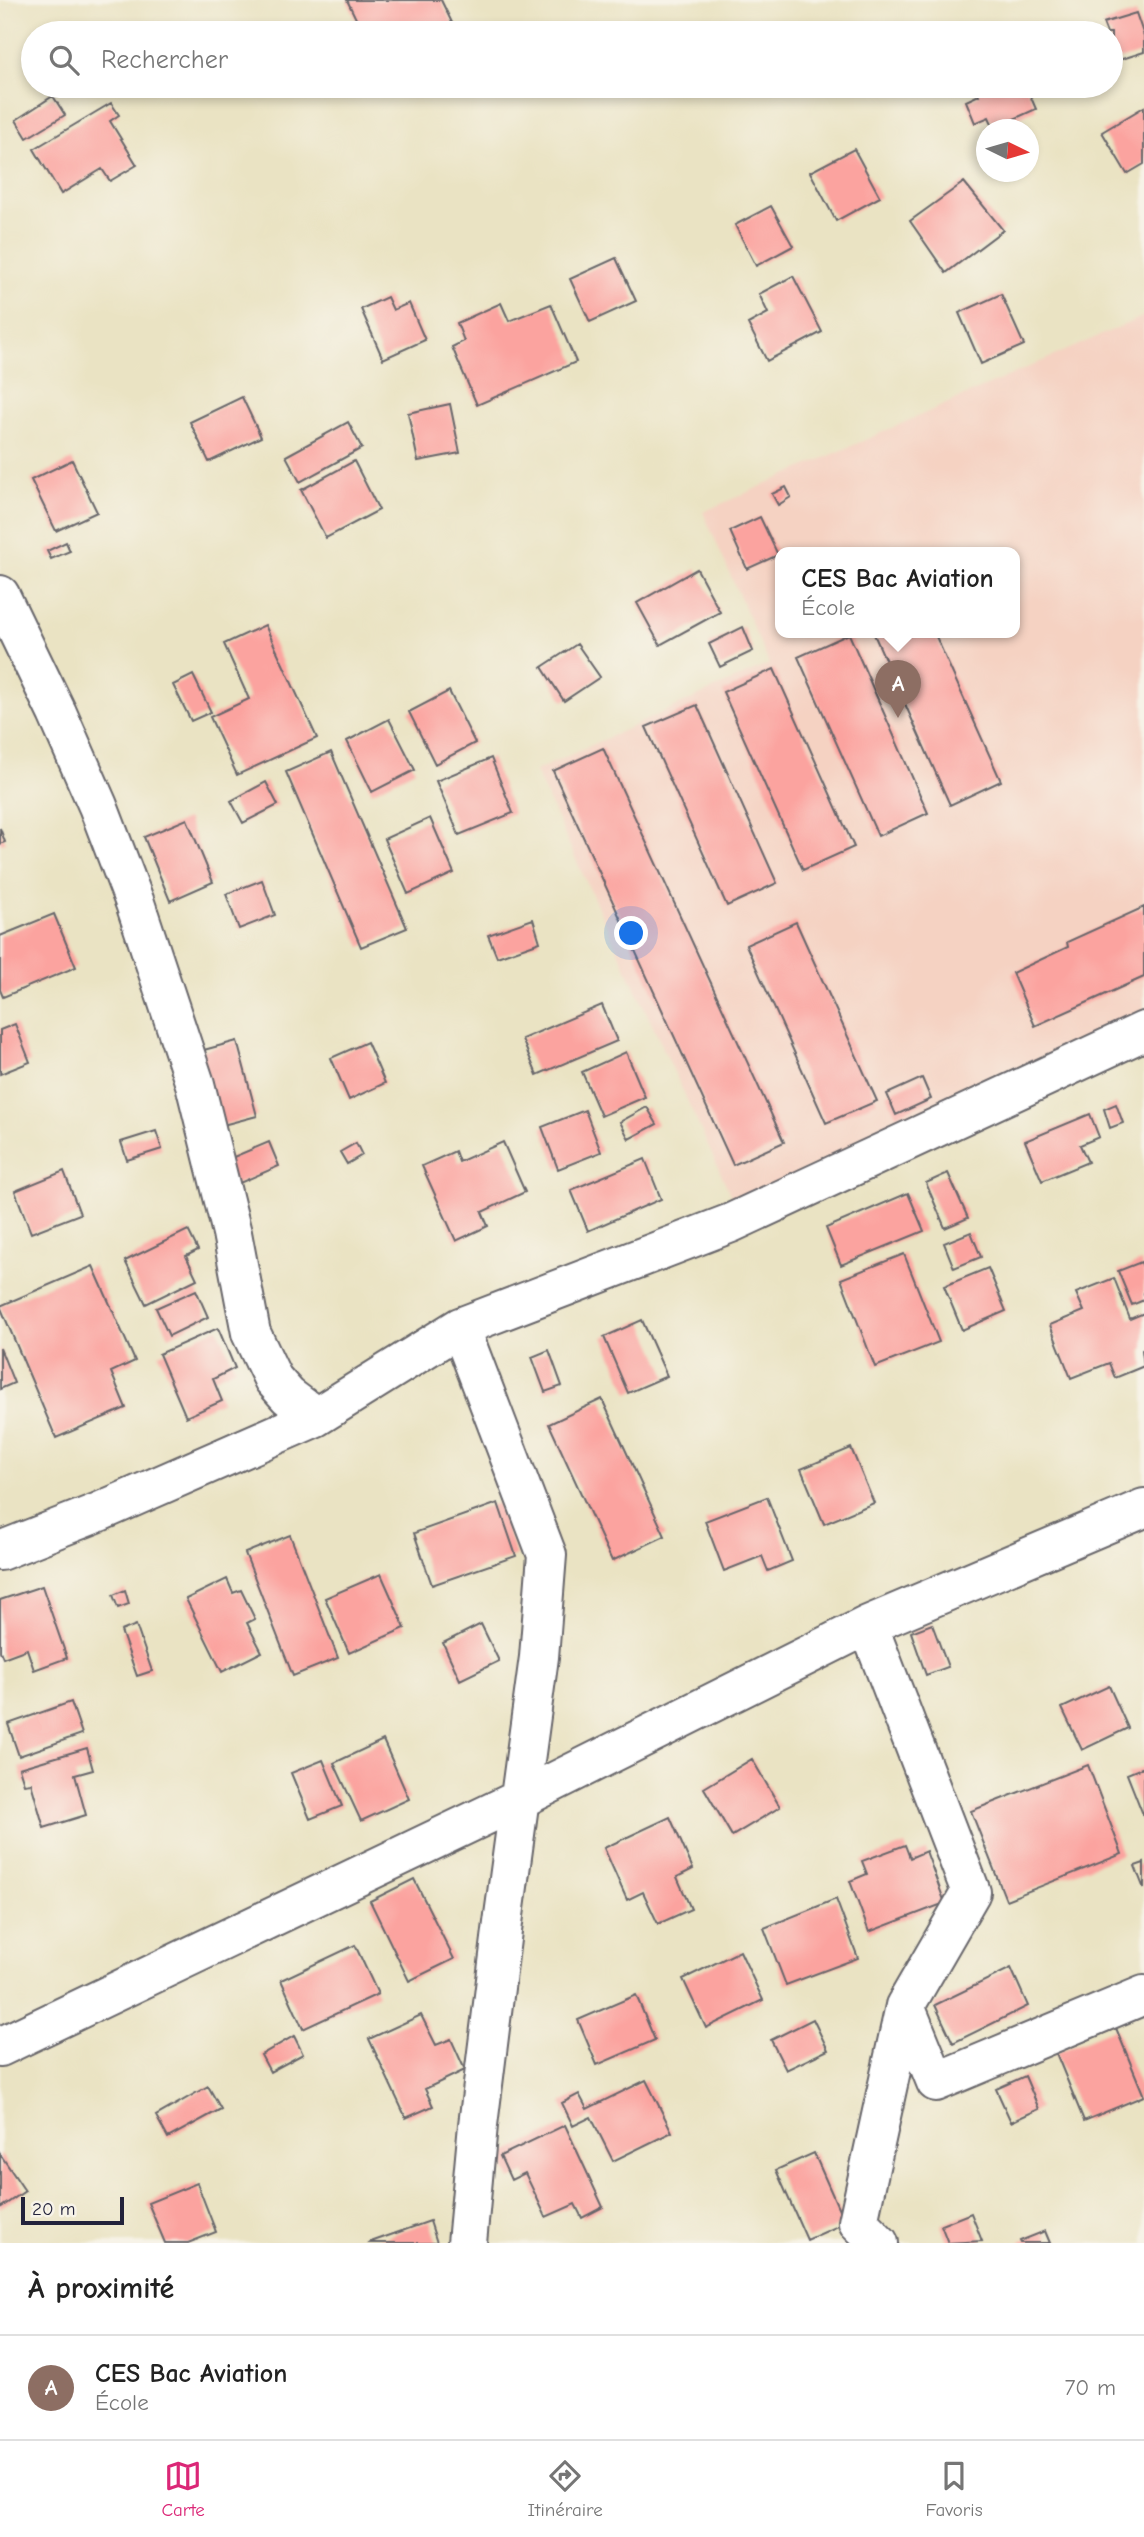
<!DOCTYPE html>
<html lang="fr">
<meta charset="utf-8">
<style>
:root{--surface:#fff;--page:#f2f2f2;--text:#222;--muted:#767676;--line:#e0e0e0;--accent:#db2777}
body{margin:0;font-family:"Comic Neue",sans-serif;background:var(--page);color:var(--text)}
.compass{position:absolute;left:976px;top:119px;width:63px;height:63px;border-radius:50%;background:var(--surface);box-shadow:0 4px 10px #0003;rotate:95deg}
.scale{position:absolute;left:21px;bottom:18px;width:103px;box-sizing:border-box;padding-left:7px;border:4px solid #22223b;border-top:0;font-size:19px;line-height:24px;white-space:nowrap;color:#22223b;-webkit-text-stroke:5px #f7f3e8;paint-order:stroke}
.you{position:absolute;left:632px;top:934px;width:24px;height:24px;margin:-18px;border:5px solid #fff;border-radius:50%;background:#1a73e8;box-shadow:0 0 0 10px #1a73e833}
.badge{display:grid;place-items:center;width:46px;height:46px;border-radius:50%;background:var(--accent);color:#fff;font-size:23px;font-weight:700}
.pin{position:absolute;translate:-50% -58px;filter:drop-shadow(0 2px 4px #0008)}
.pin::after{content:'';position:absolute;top:37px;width:24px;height:21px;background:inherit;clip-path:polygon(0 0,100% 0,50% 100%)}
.popup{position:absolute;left:775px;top:547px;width:245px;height:91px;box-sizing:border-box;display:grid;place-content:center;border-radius:14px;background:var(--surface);filter:drop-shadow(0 2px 5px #0005);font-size:23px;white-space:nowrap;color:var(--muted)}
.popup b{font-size:26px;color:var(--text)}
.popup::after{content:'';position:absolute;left:50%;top:100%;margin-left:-14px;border:14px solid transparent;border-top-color:var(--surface)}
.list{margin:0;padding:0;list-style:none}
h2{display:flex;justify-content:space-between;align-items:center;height:91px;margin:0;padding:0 28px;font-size:30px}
h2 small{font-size:23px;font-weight:400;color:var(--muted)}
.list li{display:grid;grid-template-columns:46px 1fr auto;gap:21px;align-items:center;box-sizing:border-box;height:105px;padding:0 28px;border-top:2px solid var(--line)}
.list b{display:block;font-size:26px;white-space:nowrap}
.list p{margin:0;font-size:23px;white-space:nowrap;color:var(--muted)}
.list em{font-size:23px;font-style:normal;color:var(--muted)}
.icon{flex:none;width:38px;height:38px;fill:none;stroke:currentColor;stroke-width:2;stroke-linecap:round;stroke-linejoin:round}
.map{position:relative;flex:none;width:1144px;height:2243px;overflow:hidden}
.search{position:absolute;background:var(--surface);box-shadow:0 4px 10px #0003;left:21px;right:21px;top:21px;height:77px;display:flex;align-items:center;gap:18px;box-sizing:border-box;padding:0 24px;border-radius:38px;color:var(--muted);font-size:26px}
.sheet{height:196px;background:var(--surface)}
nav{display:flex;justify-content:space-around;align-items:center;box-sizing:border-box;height:98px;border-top:2px solid var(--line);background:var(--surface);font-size:19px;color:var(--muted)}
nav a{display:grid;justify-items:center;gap:4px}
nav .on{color:var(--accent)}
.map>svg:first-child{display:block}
.built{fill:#f5d2c2;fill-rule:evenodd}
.building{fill:#fba39f}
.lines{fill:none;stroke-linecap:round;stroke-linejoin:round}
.minor-casing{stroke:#68666b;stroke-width:42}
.minor{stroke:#fff;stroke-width:38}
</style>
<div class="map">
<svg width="1144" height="2243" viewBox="0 0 1144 2243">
<rect width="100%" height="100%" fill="#f7f3e8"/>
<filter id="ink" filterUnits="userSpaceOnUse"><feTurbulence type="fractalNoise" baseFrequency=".0143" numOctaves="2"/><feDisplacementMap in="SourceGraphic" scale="14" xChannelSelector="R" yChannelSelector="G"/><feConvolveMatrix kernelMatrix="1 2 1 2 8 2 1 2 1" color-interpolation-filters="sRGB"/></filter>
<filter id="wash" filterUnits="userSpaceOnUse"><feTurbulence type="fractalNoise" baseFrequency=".00686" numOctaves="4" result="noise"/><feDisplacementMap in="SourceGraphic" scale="28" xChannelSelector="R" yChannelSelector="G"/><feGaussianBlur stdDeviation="1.57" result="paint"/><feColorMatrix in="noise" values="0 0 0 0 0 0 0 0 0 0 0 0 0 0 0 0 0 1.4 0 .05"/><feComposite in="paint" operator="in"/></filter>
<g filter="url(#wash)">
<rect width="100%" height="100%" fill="#eae3c3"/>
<path class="built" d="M1144,316V1010L735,1204L535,771L769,664L703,512ZM781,552H1015V632H781Z"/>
<g id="blocks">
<path class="building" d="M347,0H441L457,33H371L365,20L358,23Z
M1136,13L1144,36V52L1116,61L1111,46V33H1107L1103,23Z
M974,86H1026L1036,109L994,128L989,117L975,123L966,101L979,95Z
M53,96L65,115L27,138L16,120Z
M111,103L119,115L110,121L137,165L110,181L102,169L61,194L34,149Z
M1144,107V164L1127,174L1102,132Z
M854,149L880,197L836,221L810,172Z
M964,182L1003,230L946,273L910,221Z
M771,206L793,246L756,266L735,225Z
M616,258L636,301L590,322L570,279Z
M793,276L822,332L767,361L748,324L768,313L759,294Z
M1001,294L1024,345L981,364L959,313Z
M387,297L393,310L409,303L425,340L383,359L361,309Z
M501,303L509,321L551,304L576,362L477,405L452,347L464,341L457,323Z
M242,397L261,437L209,462L190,422Z
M450,404L460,453L418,461L408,413Z
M348,422L362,448L300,482L286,456Z
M72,460L97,512L56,531L31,480Z
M354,461L379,510L326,538L301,490Z
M786,487L791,497L778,505L772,494Z
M760,517L778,555L747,569L730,531Z
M66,542L70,551L51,559L47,551Z
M697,569L720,612L660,645L637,603Z
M265,625L317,738L237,775L210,717L249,699L224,644Z
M743,627L753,651L720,667L709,644Z
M873,632H934L1001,781L950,805Z
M849,634L928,813L878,836L798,657Z
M577,644L600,677L564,701L542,667Z
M774,669L854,847L803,870L723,692Z
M193,675L211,712L191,721L173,685Z
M449,691L475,743L435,764L409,712Z
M697,705L777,883L727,906L646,727Z
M389,719L415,770L372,792L347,741Z
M603,748L784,1142L733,1165L553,771Z
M331,752L407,928L361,947L286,772Z
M491,758L513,813L459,835L436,781Z
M266,782L278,805L243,823L231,801Z
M430,818L454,873L408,894L384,839Z
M187,819L213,882L170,901L144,837Z
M0,828L5,842L0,844Z
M262,880L275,915L239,929L226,894Z
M1144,907V977L1035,1026L1012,973L1068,947L1067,942Z
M54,914L76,967L3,997L0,990V936Z
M533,919L540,942L497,957L488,935Z
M796,922L877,1101L826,1123L746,945Z
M602,1005L617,1041L537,1075L522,1039Z
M15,1024L30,1062L0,1074V1030Z
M237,1041L257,1116L219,1126L200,1051Z
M367,1042L385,1083L349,1100L331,1058Z
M626,1052L645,1097L601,1116L582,1072Z
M922,1078L931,1099L896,1115L887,1094Z
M1116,1104L1123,1123L1110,1128L1104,1109Z
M647,1107L657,1124L629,1139L620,1122Z
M585,1110L601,1152L558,1169L542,1127Z
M1090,1114L1099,1137L1080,1145L1088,1162L1042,1181L1025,1141Z
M156,1131L162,1149L127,1160L121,1142Z
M269,1142L279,1166L235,1185L224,1161Z
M503,1142L525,1192L482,1212L488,1226L456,1241L422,1166L455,1151L459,1162Z
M356,1143L362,1155L347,1164L340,1152Z
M645,1159L661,1199L588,1231L571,1190Z
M64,1171L80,1214L31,1233L15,1191Z
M948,1173L968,1218L945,1228L926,1183Z
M908,1193L924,1231L841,1265L826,1228Z
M188,1230L198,1250L186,1256L197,1279L146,1304L125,1261Z
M971,1232L981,1257L954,1268L944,1243Z
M904,1254L939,1342L875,1367L841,1279Z
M1141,1262L1144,1269V1300L1132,1305L1118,1271Z
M93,1266L135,1361L111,1372L126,1408L56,1438L0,1306Z
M988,1268L1006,1311L962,1330L944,1286Z
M1114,1278L1130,1319L1144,1313V1349L1142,1350L1144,1366L1115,1378L1109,1363L1071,1378L1050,1325L1084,1311L1076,1293Z
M196,1290L208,1317L169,1336L156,1308Z
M642,1320L667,1376L628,1393L604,1337Z
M218,1328L235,1368L213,1379L222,1401L186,1417L159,1354Z
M0,1348L14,1383L0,1389Z
M549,1350L562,1386L545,1392L532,1357Z
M602,1399L665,1536L612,1561L549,1424Z
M851,1448L874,1503L824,1524L801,1469Z
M767,1497L792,1561L768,1571L762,1556L724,1571L705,1521Z
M498,1503L516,1556L432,1585L414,1533Z
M290,1535L338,1658L293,1676L245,1553Z
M381,1574L405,1628L349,1653L325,1598Z
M227,1579L233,1593L241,1590L255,1619L247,1623L262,1652L222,1672L186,1599Z
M42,1586L67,1658L34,1670L27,1649L3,1658L0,1651V1600Z
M125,1590L129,1604L118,1608L113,1595Z
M481,1624L499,1661L460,1680L443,1643Z
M932,1624L948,1667L926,1675L911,1632Z
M136,1625L152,1671L137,1676L121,1631Z
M1109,1686L1128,1728L1082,1750L1062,1708Z
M71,1702L82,1734L19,1756L8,1724Z
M383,1740L409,1799L361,1821L334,1763Z
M87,1748L93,1770L75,1775L86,1815L44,1828L31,1783L24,1784L19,1768Z
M752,1759L780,1807L732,1836L704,1788Z
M323,1760L342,1806L310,1819L291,1773Z
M1088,1765L1122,1854L1006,1900L971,1811Z
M1144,1767V1817L1127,1774Z
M670,1817L693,1869L677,1877L691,1909L658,1924L643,1892L627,1900L604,1848Z
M905,1845L910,1858L926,1851L945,1903L869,1932L850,1881L867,1874L862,1861Z
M1144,1863V1889L1135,1866Z
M414,1879L454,1959L409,1981L370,1901Z
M836,1899L858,1958L786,1985L764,1928Z
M355,1945L378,1994L303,2029L281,1980Z
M740,1951L763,2000L706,2028L683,1979Z
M1011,1968L1028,2006L953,2043L935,2005Z
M636,1995L655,2040L597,2065L578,2020Z
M421,2015L436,2045L451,2039L465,2070L425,2089L433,2106L406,2118L369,2039Z
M813,2019L828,2050L786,2070L771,2040Z
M1116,2028L1144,2096L1084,2121L1056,2053Z
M294,2036L303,2054L270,2072L261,2055Z
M1025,2076L1039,2109L1011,2122L996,2089Z
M646,2080L672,2132L613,2161L591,2117L573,2126L562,2103L579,2094L587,2109Z
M208,2086L221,2109L168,2138L156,2116Z
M565,2125L603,2207L582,2218L575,2204L546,2217L525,2173L511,2180L500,2156Z
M814,2153L845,2223L807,2240L776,2170Z
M0,2154L25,2191L0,2208Z
M197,2183L216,2232L188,2243H165L148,2203Z
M971,2213L982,2241L948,2243L941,2225Z
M430,2221L437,2243H368Z
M1045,2231L1050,2243H1021L1020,2241Z"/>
</g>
</g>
<g filter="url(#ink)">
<use href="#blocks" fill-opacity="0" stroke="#68666b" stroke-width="2"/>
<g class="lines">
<defs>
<path id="minor" d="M0,595L57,713L98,806L135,903L195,1084L232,1233L251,1333L273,1379L288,1396L316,1417
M460,1327L547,1555L539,1657L503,1923L478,2125L467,2243
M0,1551L99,1512L316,1417L460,1327L731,1223L1144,1031
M868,1625L971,1892L905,2006L936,2082L1144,1995
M0,2047L520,1799L868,1625L1144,1508
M879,2243L858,2222L905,2006"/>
</defs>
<use href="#minor" class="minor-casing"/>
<use href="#minor" class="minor"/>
</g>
</g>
</svg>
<svg class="compass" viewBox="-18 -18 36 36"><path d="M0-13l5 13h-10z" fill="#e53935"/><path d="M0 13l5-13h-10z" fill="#767676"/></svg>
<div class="scale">20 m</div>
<div class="you"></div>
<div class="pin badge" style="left:898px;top:718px;background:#8d6e63">A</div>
<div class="popup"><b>CES Bac Aviation</b>École</div>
<div class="search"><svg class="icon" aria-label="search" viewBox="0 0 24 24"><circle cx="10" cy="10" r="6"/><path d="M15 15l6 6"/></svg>Rechercher</div>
</div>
<section class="sheet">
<h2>À proximité<small></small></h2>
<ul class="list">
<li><span class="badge" style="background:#8d6e63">A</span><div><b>CES Bac Aviation</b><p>École</p></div><em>70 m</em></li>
</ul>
</section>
<nav>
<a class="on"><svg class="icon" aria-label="map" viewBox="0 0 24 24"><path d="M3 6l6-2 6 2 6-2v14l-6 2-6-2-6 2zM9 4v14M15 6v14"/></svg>Carte</a>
<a><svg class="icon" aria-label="directions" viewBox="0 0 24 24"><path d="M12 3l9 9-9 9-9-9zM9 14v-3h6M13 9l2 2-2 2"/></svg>Itinéraire</a>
<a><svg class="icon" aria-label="saved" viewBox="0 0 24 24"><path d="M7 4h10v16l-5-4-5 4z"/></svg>Favoris</a>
</nav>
